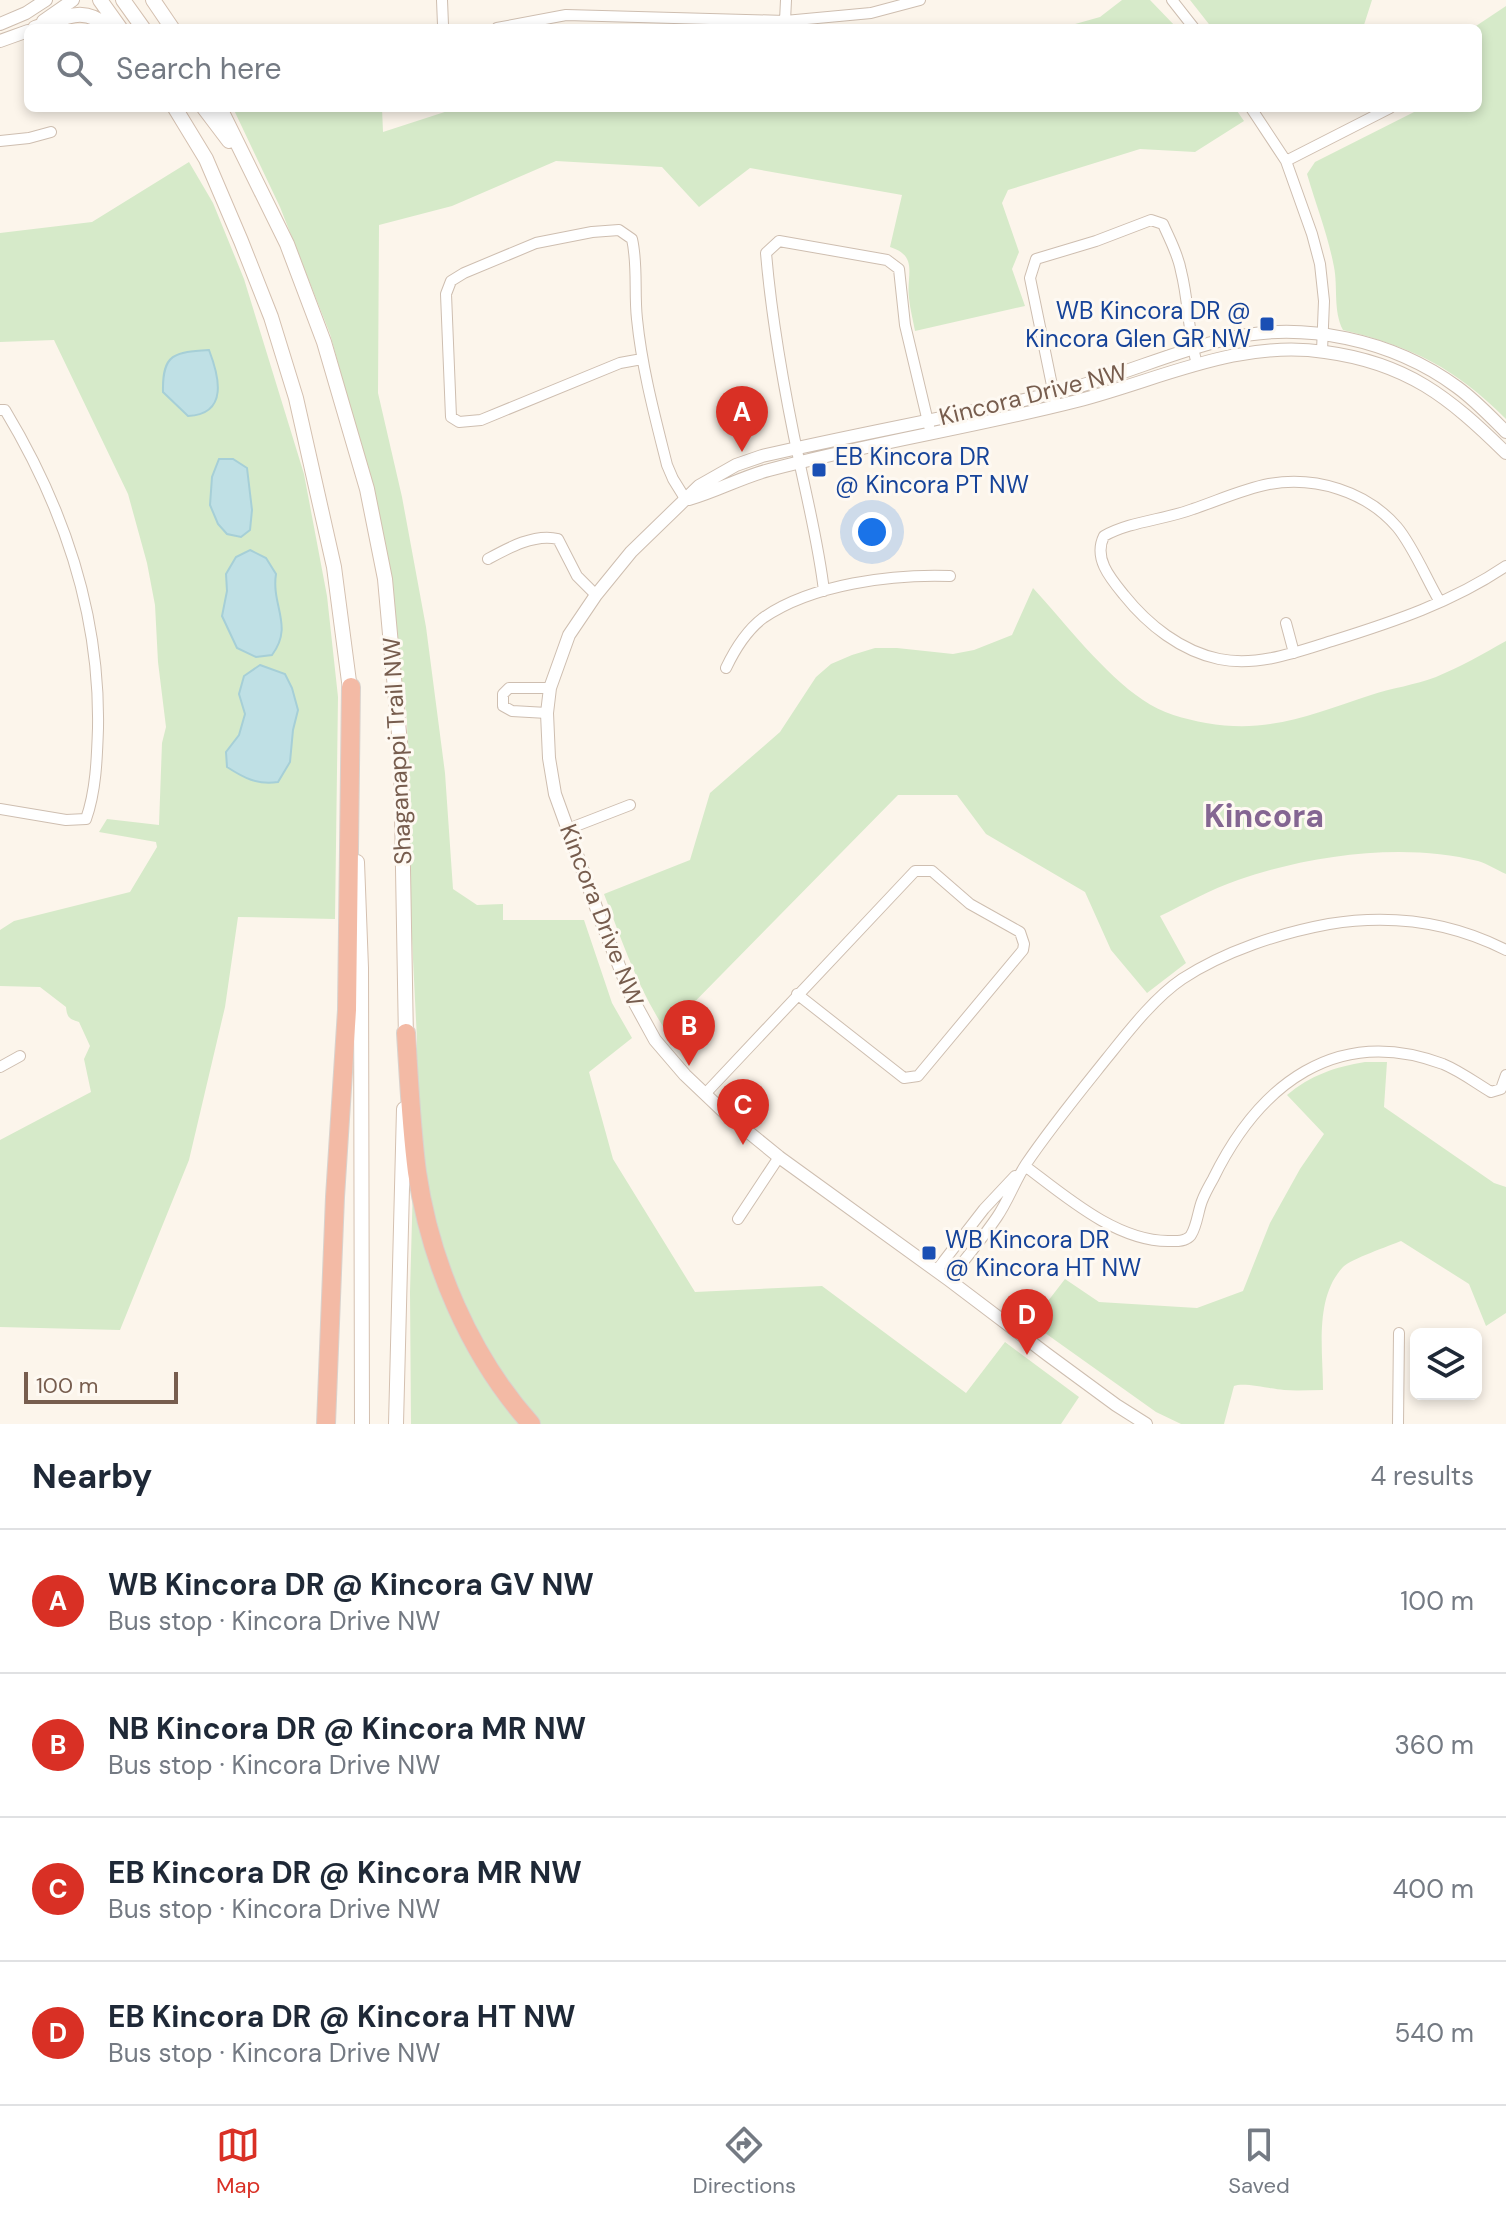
<!DOCTYPE html>
<meta charset="utf-8">
<style>
:root{--surface:#fff;--page:#f6f6f7;--text:#1f2937;--muted:#747a83;--line:#e0e1e3;--accent:#d93025}
body{margin:0;font-family:"DM Sans",sans-serif;background:var(--page);color:var(--text)}
.controls{position:absolute;right:24px;bottom:24px;display:grid;overflow:hidden;border-radius:12px;box-shadow:0 4px 12px #0003}
.controls button{width:72px;height:72px;display:grid;place-items:center;padding:0;border:0;border-bottom:2px solid var(--line);background:var(--surface);color:var(--text);font:40px sans-serif}
.scale{position:absolute;left:24px;bottom:20px;width:154px;box-sizing:border-box;padding-left:8px;border:4px solid #775d4e;border-top:0;font-size:22px;line-height:28px;white-space:nowrap;color:#775d4e;-webkit-text-stroke:6px #fef9f2;paint-order:stroke}
.you{position:absolute;left:872px;top:532px;width:28px;height:28px;margin:-20px;border:6px solid #fff;border-radius:50%;background:#1a73e8;box-shadow:0 0 0 12px #1a73e833}
.badge{display:grid;place-items:center;width:52px;height:52px;border-radius:50%;background:var(--accent);color:#fff;font-size:26px;font-weight:700}
.pin{position:absolute;translate:-50% -66px;filter:drop-shadow(0 2px 4px #0008)}
.pin::after{content:'';position:absolute;top:42px;width:28px;height:24px;background:inherit;clip-path:polygon(0 0,100% 0,50% 100%)}
.list{margin:0;padding:0;list-style:none}
h2{display:flex;justify-content:space-between;align-items:center;height:104px;margin:0;padding:0 32px;font-size:34px}
h2 small{font-size:26px;font-weight:400;color:var(--muted)}
.list li{display:grid;grid-template-columns:52px 1fr auto;gap:24px;align-items:center;box-sizing:border-box;height:144px;padding:0 32px;border-top:2px solid var(--line)}
.list b{display:block;font-size:30px;white-space:nowrap}
.list p{margin:0;font-size:26px;white-space:nowrap;color:var(--muted)}
.list em{font-size:26px;font-style:normal;color:var(--muted)}
.icon{flex:none;width:44px;height:44px;fill:none;stroke:currentColor;stroke-width:2;stroke-linecap:round;stroke-linejoin:round}
.map{position:relative;flex:none;width:1506px;height:1424px;overflow:hidden}
.search{position:absolute;background:var(--surface);box-shadow:0 4px 12px #0003;left:24px;right:24px;top:24px;height:88px;display:flex;align-items:center;gap:20px;box-sizing:border-box;padding:0 28px;border-radius:12px;color:var(--muted);font-size:30px}
.sheet{height:680px;background:var(--surface)}
nav{display:flex;justify-content:space-around;align-items:center;box-sizing:border-box;height:112px;border-top:2px solid var(--line);background:var(--surface);font-size:22px;color:var(--muted)}
nav a{display:grid;justify-items:center;gap:4px}
nav .on{color:var(--accent)}
.map>svg:first-child{display:block}
.green{fill:#d6eac9}
.water{fill:#bfe0e5;stroke:#a6cfd7;stroke-width:2}
.lines{fill:none;stroke-linecap:round;stroke-linejoin:round}
.minor-casing{stroke:#cebeb0;stroke-width:12}
.tertiary-casing{stroke:#cebeb0;stroke-width:14}
.secondary-casing{stroke:#d4c0b0;stroke-width:16}
.motorway-casing{stroke:#d9d2cd;stroke-width:20}
.minor{stroke:#fff;stroke-width:10}
.tertiary{stroke:#fff;stroke-width:12}
.secondary{stroke:#fff;stroke-width:14}
.motorway{stroke:#f3baa5;stroke-width:18}
.transit-dot{fill:#1a4fb4;stroke:#fef9f2;stroke-width:3}
.labels{text-anchor:middle;dominant-baseline:central;stroke-width:6;stroke-linejoin:round;paint-order:stroke}
.transit-label{font-size:24px;fill:#164399;stroke:#fef9f2;text-anchor:start}
.street-label{font-size:24px;fill:#775d4e;stroke:#fef9f2}
.district-label{font-size:32px;font-weight:bold;fill:#846692;stroke:#fef9f2}
</style>
<div class="map">
<svg width="1506" height="1424" viewBox="0 0 1506 1424">
<rect width="100%" height="100%" fill="#fcf5eb"/>
<path class="green" d="M1122,0H1150L1177,28H1061L1100,17Z
M1190,0H1372L1363,28H1212Z
M1506,6V419C1455,368 1413,347 1343,330C1333,311 1338,287 1334,267C1328,235 1316,205 1307,174L1315,162L1422,108H1478V28H1473Z
M233,108H382L383,132L457,108H1235L1244,121L1195,152L1140,149L1008,190L1002,203L1019,252L1012,269L1025,306L915,331C913,320 910,309 909,298C906,275 919,256 890,247L902,195L750,168L699,207L662,167L556,161L452,206L379,225L378,393L402,497L426,627L445,773L453,889L477,905L503,904V920H584L612,1003L632,1038L589,1072L613,1159L695,1292L822,1286L966,1393L1005,1342L1079,1397L1061,1424H411L410,1292L417,1040L411,918L407,722L395,624L366,465L330,334L280,207Z
M189,162L213,203L244,279L304,474L327,596L338,697L335,919L238,917L225,1007L189,1160L120,1330L0,1327V1140L91,1092L84,1059L90,1046L79,1022C69,1019 67,1017 66,1007L40,987L0,986V930L14,921L130,892L157,847L156,842L99,832L107,819L159,825L162,743L166,727L158,662L155,605L147,563L128,494L54,340L0,342V233L92,222Z
M1033,588C1065,623 1104,674 1143,700C1161,713 1185,719 1206,723C1270,734 1312,714 1371,695C1392,688 1415,685 1436,677C1460,667 1483,654 1506,641V874C1497,870 1488,864 1478,861C1404,842 1309,855 1238,880C1211,889 1185,904 1160,916L1186,963L1147,993L1111,950L1085,892L986,834L957,795H898L666,1031C638,989 622,941 604,894L690,860L710,793L780,732L816,677L831,664L852,655L875,648H897L953,654L974,650L1012,635Z
M1365,1062H1387L1384,1107L1494,1183L1506,1187V1313L1486,1326L1469,1284L1401,1241C1389,1246 1351,1259 1343,1267C1314,1298 1323,1351 1323,1390C1310,1390 1297,1391 1284,1390C1270,1389 1244,1382 1234,1386L1224,1424H1181L1156,1412L1031,1323L1065,1279L1099,1302L1197,1308L1243,1291L1270,1223L1300,1169L1324,1134L1287,1095C1311,1075 1335,1067 1365,1062Z"/>
<path class="water" d="M209,350C219,376 229,414 188,416L163,392C162,353 175,352 209,350Z
M219,459H233L247,468L252,510L250,530L241,537L227,534L218,524L210,505L212,477Z
M250,550L266,558L276,574C271,606 294,626 272,655L256,657L237,648L222,616L227,591L226,574L236,557Z
M260,665L285,674L292,688L298,710L293,730L290,762L278,782C257,785 244,778 227,767L226,752L239,735L245,714L239,694L244,676Z"/>
<g class="lines">
<defs>
<path id="minor" d="M442,0L443,25L445,28
M1172,0L1194,28
M785,21L786,0
M497,28L566,15L785,21L871,13L920,0
M1251,108L1286,161L1312,234L1320,264L1324,301L1322,351
M0,141L29,138L51,132
M1286,161L1390,108
M642,359L620,363L481,420L459,422L451,417L446,294L451,281L464,273L536,243L592,232L619,230L632,239C638,265 634,293 637,319C642,369 655,417 667,465L673,479L686,500
M1055,400L1030,278L1036,259L1096,241L1151,220L1163,224C1170,240 1178,254 1181,271C1189,302 1188,334 1197,364
M0,410H5C64,508 100,613 98,728C97,758 96,791 86,819L66,820L0,809
M488,559C508,548 535,533 558,539L577,576L596,595
M824,591C819,548 809,507 800,465C785,395 772,324 766,253L779,241L887,260L899,269L905,325L929,426
M1440,602C1427,580 1413,546 1397,527C1366,491 1315,476 1269,484C1243,489 1217,501 1193,509C1164,520 1131,521 1104,536C1093,558 1110,578 1124,595C1148,625 1181,651 1219,659C1257,667 1297,652 1332,641C1393,622 1453,602 1506,566
M1286,623L1294,653
M726,668C735,649 746,631 763,618C812,584 892,574 950,576
M547,713L512,711L503,706V694L509,688H550
M568,829L630,805
M0,1067L20,1056
M705,1094L915,871H932L970,904L1020,932L1024,944L1023,950L918,1076L904,1078L797,994
M1025,1166C1065,1196 1116,1241 1168,1241C1174,1241 1181,1242 1186,1239C1188,1238 1190,1237 1191,1235C1197,1226 1198,1211 1202,1201C1205,1193 1209,1186 1213,1179C1259,1085 1336,1024 1443,1064C1460,1071 1476,1083 1491,1092L1501,1089L1506,1075
M738,1219L779,1157
M936,1271L984,1209L1015,1176
M949,1280C965,1259 982,1239 997,1217C1008,1201 1015,1181 1026,1164C1051,1127 1079,1093 1107,1058C1128,1032 1154,998 1182,979C1225,951 1280,933 1329,924C1390,914 1451,922 1506,950
M1398,1424L1399,1333"/>
<path id="tertiary" d="M43,21L73,0
M0,24L26,13L46,0
M0,41L28,31
M689,499C717,491 742,477 769,470C871,443 975,427 1077,401C1159,380 1238,339 1325,352C1407,363 1449,397 1506,453
M1146,1424L1116,1405L1048,1355L949,1280L779,1157L725,1113L685,1075L655,1040L632,998L601,921L555,794L549,758L547,713L550,688L569,635L596,595L631,552L699,486L736,465L762,456C860,433 960,416 1058,392C1115,378 1169,353 1226,339C1303,320 1393,340 1457,387C1475,400 1490,416 1506,432"/>
<path id="secondary" d="M100,0L120,28
M123,0L143,28
M153,0L172,28
M35,28C66,18 82,4 110,28
M175,108L206,159L241,241L271,317L296,398L334,567L351,697
M204,108L229,141
M220,108L287,244L324,342L367,489L385,579L401,755L406,1040
M357,862L361,968L362,1424
M396,1424L404,1109"/>
<path id="motorway" d="M406,1033C409,1079 411,1126 417,1172C430,1262 470,1356 531,1424
M326,1424L335,1197L347,1010L351,687"/>
</defs>
<use href="#minor" class="minor-casing"/>
<use href="#tertiary" class="tertiary-casing"/>
<use href="#secondary" class="secondary-casing"/>
<use href="#motorway" class="motorway-casing"/>
<use href="#minor" class="minor"/>
<use href="#tertiary" class="tertiary"/>
<use href="#secondary" class="secondary"/>
<use href="#motorway" class="motorway"/>
</g>
<g class="transit-dot">
<rect x="1259" y="316" width="16" height="16" rx="4"/>
<rect x="811" y="462" width="16" height="16" rx="4"/>
<rect x="921" y="1245" width="16" height="16" rx="4"/>
</g>
<g class="labels">
<g class="transit-label">
<text x="1251" y="310" text-anchor="end">WB Kincora DR @<tspan x="1251" dy="28">Kincora Glen GR NW</tspan></text>
<text x="835" y="456">EB Kincora DR<tspan x="835" dy="28">@ Kincora PT NW</tspan></text>
<text x="945" y="1239">WB Kincora DR<tspan x="945" dy="28">@ Kincora HT NW</tspan></text>
</g>
<g class="street-label">
<text transform="translate(1033 394) rotate(-14)">Kincora Drive NW</text>
<text transform="translate(397 751) rotate(-93)">Shaganappi Trail NW</text>
<text transform="translate(602 915) rotate(69)">Kincora Drive NW</text>
</g>
<g class="district-label">
<text x="1264" y="816">Kincora</text>
</g>
</g>
</svg>
<div class="controls">
<button><svg class="icon" aria-label="layers" viewBox="0 0 24 24"><path d="M12 4l9 5-9 5-9-5zM3 14l9 5 9-5"/></svg></button>
</div>
<div class="scale">100 m</div>
<div class="you"></div>
<div class="pin badge" style="left:742px;top:452px">A</div>
<div class="pin badge" style="left:689px;top:1066px">B</div>
<div class="pin badge" style="left:743px;top:1145px">C</div>
<div class="pin badge" style="left:1027px;top:1355px">D</div>
<div class="search"><svg class="icon" aria-label="search" viewBox="0 0 24 24"><circle cx="10" cy="10" r="6"/><path d="M15 15l6 6"/></svg>Search here</div>
</div>
<section class="sheet">
<h2>Nearby<small>4 results</small></h2>
<ul class="list">
<li><span class="badge">A</span><div><b>WB Kincora DR @ Kincora GV NW</b><p>Bus stop · Kincora Drive NW</p></div><em>100 m</em></li>
<li><span class="badge">B</span><div><b>NB Kincora DR @ Kincora MR NW</b><p>Bus stop · Kincora Drive NW</p></div><em>360 m</em></li>
<li><span class="badge">C</span><div><b>EB Kincora DR @ Kincora MR NW</b><p>Bus stop · Kincora Drive NW</p></div><em>400 m</em></li>
<li><span class="badge">D</span><div><b>EB Kincora DR @ Kincora HT NW</b><p>Bus stop · Kincora Drive NW</p></div><em>540 m</em></li>
</ul>
</section>
<nav>
<a class="on"><svg class="icon" aria-label="map" viewBox="0 0 24 24"><path d="M3 6l6-2 6 2 6-2v14l-6 2-6-2-6 2zM9 4v14M15 6v14"/></svg>Map</a>
<a><svg class="icon" aria-label="directions" viewBox="0 0 24 24"><path d="M12 3l9 9-9 9-9-9zM9 14v-3h6M13 9l2 2-2 2"/></svg>Directions</a>
<a><svg class="icon" aria-label="saved" viewBox="0 0 24 24"><path d="M7 4h10v16l-5-4-5 4z"/></svg>Saved</a>
</nav>
